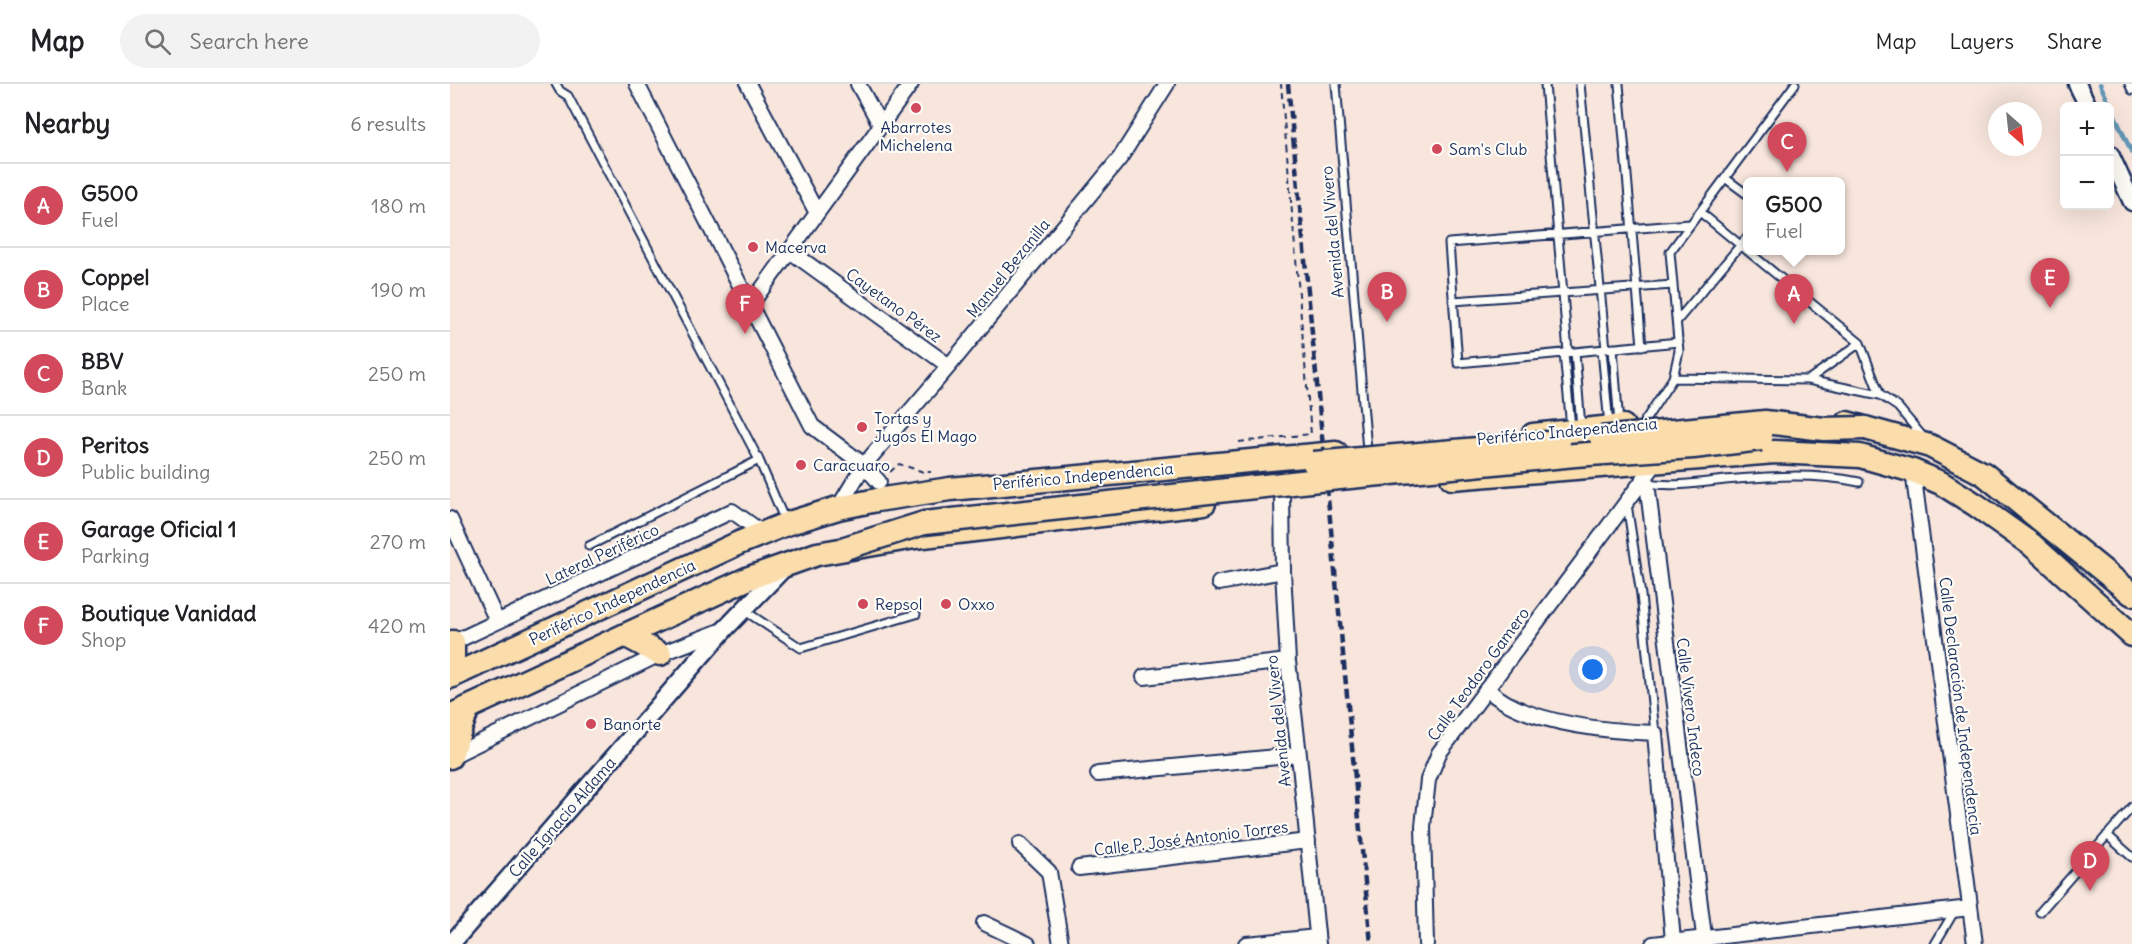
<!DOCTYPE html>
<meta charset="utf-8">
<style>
:root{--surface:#fff;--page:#f2f2f2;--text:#202124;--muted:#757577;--line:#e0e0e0;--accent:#d1495b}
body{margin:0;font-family:Delius,sans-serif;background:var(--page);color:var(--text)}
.controls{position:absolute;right:18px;top:18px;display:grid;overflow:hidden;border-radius:9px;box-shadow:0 6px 24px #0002}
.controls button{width:54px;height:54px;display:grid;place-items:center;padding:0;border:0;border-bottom:2px solid var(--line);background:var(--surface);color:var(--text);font:30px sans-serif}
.compass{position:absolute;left:1538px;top:18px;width:54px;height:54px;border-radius:50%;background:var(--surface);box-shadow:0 6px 24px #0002;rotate:153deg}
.you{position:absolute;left:1143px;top:586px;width:21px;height:21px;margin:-15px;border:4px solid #fff;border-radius:50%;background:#1a73e8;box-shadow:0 0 0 9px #1a73e833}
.badge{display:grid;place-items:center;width:39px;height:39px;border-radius:50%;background:var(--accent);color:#fff;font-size:20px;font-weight:700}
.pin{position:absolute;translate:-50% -50px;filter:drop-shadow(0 2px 3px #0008)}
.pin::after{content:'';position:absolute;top:32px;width:21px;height:18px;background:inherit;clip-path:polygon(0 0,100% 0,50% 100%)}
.popup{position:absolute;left:1293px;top:93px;width:102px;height:78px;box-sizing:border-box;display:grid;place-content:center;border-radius:9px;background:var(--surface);filter:drop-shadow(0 2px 4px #0005);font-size:20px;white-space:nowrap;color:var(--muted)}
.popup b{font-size:22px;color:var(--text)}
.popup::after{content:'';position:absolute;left:50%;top:100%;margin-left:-12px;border:12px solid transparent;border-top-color:var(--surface)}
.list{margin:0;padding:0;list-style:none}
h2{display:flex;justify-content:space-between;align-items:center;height:78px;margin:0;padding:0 24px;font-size:26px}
h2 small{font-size:20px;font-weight:400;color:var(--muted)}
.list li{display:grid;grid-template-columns:39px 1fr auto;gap:18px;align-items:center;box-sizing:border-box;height:84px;padding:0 24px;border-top:2px solid var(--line)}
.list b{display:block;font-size:22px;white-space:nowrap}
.list p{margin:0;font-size:20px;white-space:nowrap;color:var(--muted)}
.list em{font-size:20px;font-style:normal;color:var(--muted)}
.icon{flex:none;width:33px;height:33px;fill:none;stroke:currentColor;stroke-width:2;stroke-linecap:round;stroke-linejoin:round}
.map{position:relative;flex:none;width:1682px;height:860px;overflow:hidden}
header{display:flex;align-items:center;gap:36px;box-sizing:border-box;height:84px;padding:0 30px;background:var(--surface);border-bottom:2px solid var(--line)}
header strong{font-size:28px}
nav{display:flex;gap:33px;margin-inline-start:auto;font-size:21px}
.search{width:420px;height:54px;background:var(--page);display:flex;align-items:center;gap:15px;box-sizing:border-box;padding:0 21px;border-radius:33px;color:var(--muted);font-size:22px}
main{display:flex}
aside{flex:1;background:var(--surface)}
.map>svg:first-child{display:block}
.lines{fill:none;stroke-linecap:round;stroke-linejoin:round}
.stream{stroke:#6297b6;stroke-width:4.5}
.service-casing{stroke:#1b2f5e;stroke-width:11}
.minor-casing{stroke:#1b2f5e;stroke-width:18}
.tertiary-casing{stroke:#1b2f5e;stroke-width:21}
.trunk-casing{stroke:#1b2f5e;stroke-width:27}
.path{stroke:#1b2f5e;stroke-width:2;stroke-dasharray:6 4.5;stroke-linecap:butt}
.service{stroke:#fdfcf7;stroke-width:7}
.minor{stroke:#fdfcf7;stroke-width:14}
.tertiary{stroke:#fdfcf7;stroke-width:16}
.trunk{stroke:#fbddab;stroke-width:22}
.rail{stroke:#1b2f5e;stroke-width:4.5;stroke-dasharray:9 4.5;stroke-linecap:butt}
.trunk-bridge-casing{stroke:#1b2f5e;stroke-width:27;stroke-linecap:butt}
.trunk-bridge{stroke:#fbddab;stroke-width:22}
.poi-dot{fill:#d1495b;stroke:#fdfcf7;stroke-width:2}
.labels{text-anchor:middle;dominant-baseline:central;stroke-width:4.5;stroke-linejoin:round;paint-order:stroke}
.poi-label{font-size:16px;fill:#1b2f5e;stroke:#fdfcf7;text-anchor:start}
.street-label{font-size:16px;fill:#1b2f5e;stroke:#fdfcf7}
</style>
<header>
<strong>Map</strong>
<div class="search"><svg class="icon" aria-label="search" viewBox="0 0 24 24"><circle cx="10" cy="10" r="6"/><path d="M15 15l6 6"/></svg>Search here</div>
<nav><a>Map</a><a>Layers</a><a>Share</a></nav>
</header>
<main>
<aside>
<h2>Nearby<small>6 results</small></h2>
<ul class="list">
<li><span class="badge">A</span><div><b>G500</b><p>Fuel</p></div><em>180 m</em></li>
<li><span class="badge">B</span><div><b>Coppel</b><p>Place</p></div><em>190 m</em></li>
<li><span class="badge">C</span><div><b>BBV</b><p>Bank</p></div><em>250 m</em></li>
<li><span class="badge">D</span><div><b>Peritos</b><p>Public building</p></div><em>250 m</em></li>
<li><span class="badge">E</span><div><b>Garage Oficial 1</b><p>Parking</p></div><em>270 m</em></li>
<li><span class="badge">F</span><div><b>Boutique Vanidad</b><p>Shop</p></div><em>420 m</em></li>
</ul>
</aside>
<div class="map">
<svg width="1682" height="860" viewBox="0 0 1682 860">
<rect width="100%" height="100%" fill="#f8e6dd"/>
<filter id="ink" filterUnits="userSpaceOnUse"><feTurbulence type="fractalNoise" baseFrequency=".0167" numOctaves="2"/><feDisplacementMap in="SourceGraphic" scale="12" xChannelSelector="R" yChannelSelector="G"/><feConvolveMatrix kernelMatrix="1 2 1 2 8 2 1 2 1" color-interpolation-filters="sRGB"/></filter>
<g filter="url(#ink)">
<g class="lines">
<path class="stream" d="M1650,0L1682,69"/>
<defs>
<path id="service" d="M106,0L110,7L118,12L309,376L335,437
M886,0L917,366
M1095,0L1118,268
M1130,0L1156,265
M1169,0L1192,262
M1679,0L1682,6
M1275,94L1298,111
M1250,128L1410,259L1430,311
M1003,217L1223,201
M1227,237L1298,152
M1229,258L1008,279L999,159L1240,140
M1163,264L1169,340
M1152,266L1159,341
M1125,268L1131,343
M1114,269L1121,344
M1223,294L1358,296L1430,311L1448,323L1473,353
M1358,296L1410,259
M1192,341L1223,294L1229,267L1220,168L1345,0
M1197,399C1223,403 1249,399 1275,396C1321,392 1364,389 1409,398
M1177,420L1191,511L1205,649
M139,462L309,376
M295,527L351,564L466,530
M1657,751L1682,773
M1590,828L1682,723
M1485,860L1505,826"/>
<path id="minor" d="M187,0L362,342L414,381L429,398
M298,0L367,129
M408,0L431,42
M340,167L499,282
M301,220L461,0
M1463,387L1525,860
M1196,391L1255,860
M832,410L833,487L838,577L849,671L868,860
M388,424L414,381L499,282L670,74L717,0
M0,435L47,537
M769,499L833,487
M0,560L282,427L314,450
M694,593L838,577
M1037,605C1074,640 1155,647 1205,649L1223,857
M0,673L210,570L273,546
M648,690L849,671
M570,760L599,788L611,860
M629,784L858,757
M534,839L578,860
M796,860L867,853
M976,860L973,742L978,696L989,669L1208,376
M1203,860L1520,824"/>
<path id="tertiary" d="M1627,0L1638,22
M1660,70L1682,118
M1,860L275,545L335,483"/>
<path id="trunk" d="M1397,339L1480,362L1534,390L1682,510
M1083,351L1173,342
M1002,394L1325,368L1410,372L1463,387L1491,399L1526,421L1582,461L1682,551
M175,551L210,570
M3,592V558
M0,593L289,459L336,440L388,424L427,416L500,405L886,369
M0,632L299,494L367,470L465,453L754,419
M0,673L18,624"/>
</defs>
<use href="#service" class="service-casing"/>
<use href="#minor" class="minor-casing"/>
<use href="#tertiary" class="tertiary-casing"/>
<use href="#trunk" class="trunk-casing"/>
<path class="path" d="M789,358L861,350L831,0
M440,388L449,380L474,388H481"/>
<use href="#service" class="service"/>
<use href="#minor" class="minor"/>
<use href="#tertiary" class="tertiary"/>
<use href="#trunk" class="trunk"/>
<path class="rail" d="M838,0L921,860"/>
<defs>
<path id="trunk-bridge" d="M1151,354L1315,338L1374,345L1415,344
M864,379L1109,358
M395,464L474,439L869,396L1125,371L1243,363L1311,355"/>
</defs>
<use href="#trunk-bridge" class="trunk-bridge-casing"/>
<use href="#trunk-bridge" class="trunk-bridge"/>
</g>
</g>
<g class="poi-dot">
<circle cx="466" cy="24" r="6"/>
<circle cx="987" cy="65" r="6"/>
<circle cx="303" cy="163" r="6"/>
<circle cx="412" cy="343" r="6"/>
<circle cx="351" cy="381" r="6"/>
<circle cx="413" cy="520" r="6"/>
<circle cx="496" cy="520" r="6"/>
<circle cx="141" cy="640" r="6"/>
</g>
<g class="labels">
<g class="poi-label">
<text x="466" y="43" text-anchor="middle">Abarrotes<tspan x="466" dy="18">Michelena</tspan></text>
<text x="999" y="65">Sam's Club</text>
<text x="315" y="163">Macerva</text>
<text x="424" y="334">Tortas y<tspan x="424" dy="18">Jugos El Mago</tspan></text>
<text x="363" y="381">Caracuaro</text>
<text x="425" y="520">Repsol</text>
<text x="508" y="520">Oxxo</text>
<text x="153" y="640">Banorte</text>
</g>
<g class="street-label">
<text transform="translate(882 148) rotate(-95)">Avenida del Vivero</text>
<text transform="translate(558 184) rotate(-51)">Manuel Bezanilla</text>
<text transform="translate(444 221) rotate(36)">Cayetano Pérez</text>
<text transform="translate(1117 347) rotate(-5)">Periférico Independencia</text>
<text transform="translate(633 392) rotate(-5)">Periférico Independencia</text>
<text transform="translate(152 470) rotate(-25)">Lateral Periférico</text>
<text transform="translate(162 518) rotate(-25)">Periférico Independencia</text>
<text transform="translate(1028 590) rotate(-54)">Calle Teodoro Gamero</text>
<text transform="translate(1511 622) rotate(83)">Calle Declaración de Independencia</text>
<text transform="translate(1241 623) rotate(83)">Calle Vivero Indeco</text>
<text transform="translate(828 637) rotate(-96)">Avenida del Vivero</text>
<text transform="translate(112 733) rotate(-49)">Calle Ignacio Aldama</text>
<text transform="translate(741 754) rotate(-7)">Calle P. José Antonio Torres</text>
</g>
</g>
</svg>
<div class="controls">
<button>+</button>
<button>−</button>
</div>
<svg class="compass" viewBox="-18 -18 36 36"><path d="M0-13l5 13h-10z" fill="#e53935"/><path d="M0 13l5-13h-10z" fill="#757577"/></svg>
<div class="you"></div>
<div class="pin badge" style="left:1344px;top:240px">A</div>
<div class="popup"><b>G500</b>Fuel</div>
<div class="pin badge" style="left:937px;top:238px">B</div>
<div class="pin badge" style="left:1337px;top:88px">C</div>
<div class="pin badge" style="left:1640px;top:807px">D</div>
<div class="pin badge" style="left:1600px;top:224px">E</div>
<div class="pin badge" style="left:295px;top:250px">F</div>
</div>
</main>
